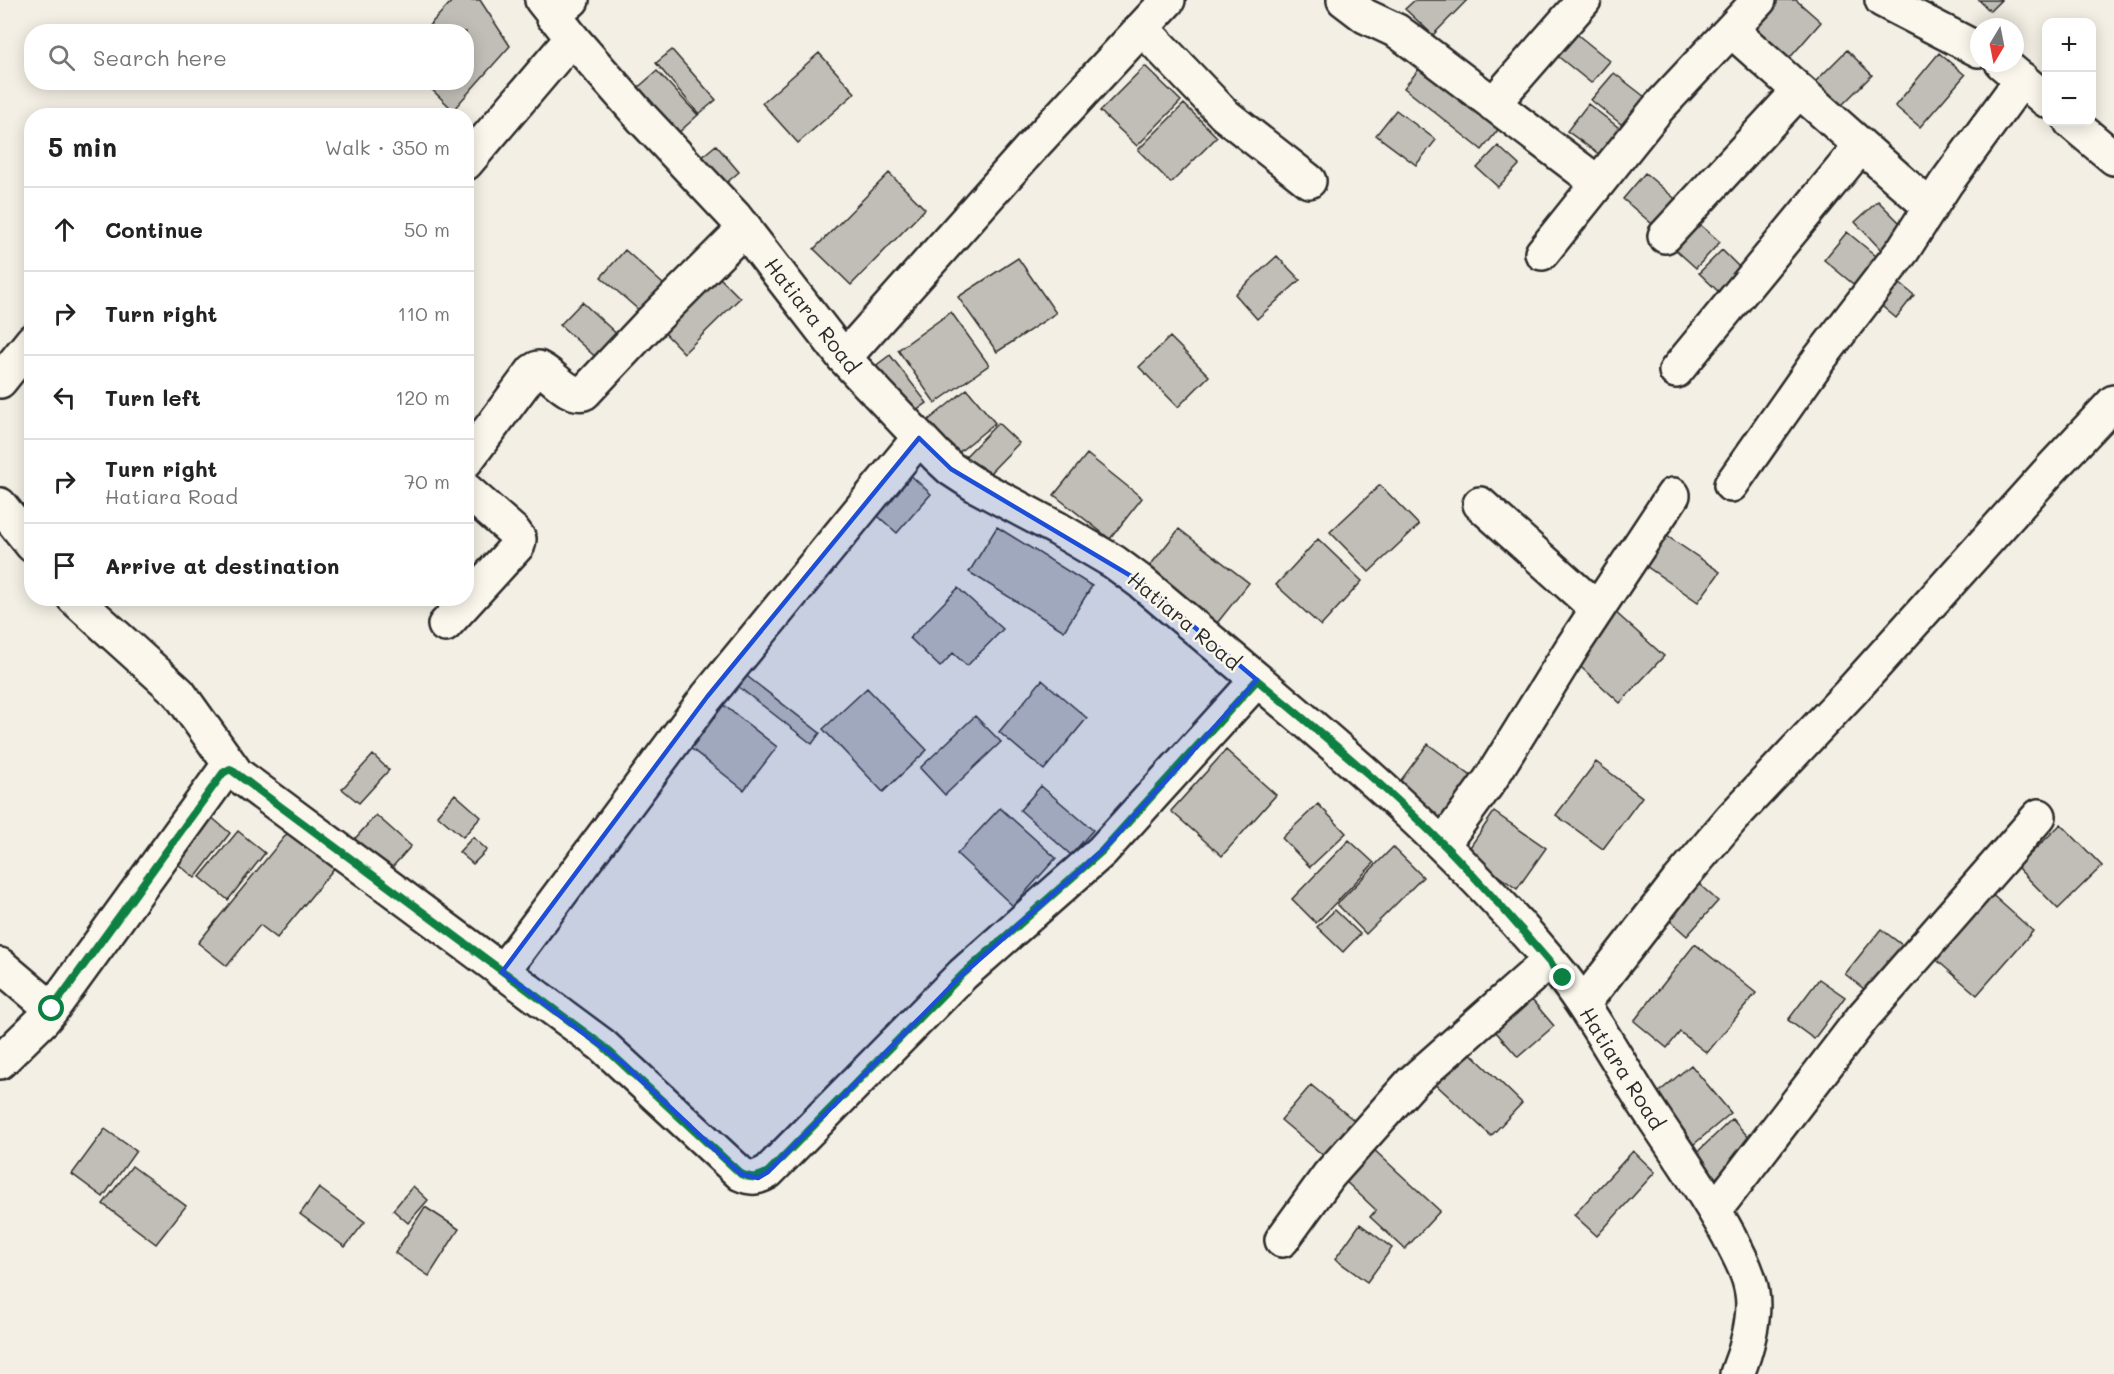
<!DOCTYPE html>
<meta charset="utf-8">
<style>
:root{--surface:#fff;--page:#f2f2f2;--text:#222;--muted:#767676;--line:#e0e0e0}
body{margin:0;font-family:Mali,sans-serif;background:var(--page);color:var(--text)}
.controls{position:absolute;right:18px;top:18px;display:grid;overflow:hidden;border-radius:12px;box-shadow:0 3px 15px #0003}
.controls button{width:54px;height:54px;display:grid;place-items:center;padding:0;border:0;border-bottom:2px solid var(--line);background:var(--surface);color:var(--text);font:30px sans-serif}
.compass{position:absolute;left:1970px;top:18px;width:54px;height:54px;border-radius:50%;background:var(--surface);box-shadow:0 3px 15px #0003;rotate:190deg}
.stop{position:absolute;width:18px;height:18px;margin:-14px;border:4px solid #0b8043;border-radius:50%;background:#fff}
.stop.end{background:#0b8043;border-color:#fff;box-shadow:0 2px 6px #0008}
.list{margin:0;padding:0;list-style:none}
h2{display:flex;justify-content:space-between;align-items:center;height:78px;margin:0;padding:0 24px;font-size:26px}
h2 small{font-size:20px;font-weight:400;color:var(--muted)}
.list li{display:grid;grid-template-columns:39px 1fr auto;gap:18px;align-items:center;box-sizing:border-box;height:84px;padding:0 24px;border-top:2px solid var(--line)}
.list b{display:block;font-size:22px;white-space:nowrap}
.list p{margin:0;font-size:20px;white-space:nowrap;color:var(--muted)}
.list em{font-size:20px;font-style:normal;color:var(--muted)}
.icon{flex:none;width:33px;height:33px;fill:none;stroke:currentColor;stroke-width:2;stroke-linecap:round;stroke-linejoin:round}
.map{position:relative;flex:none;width:2114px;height:1374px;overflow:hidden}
.search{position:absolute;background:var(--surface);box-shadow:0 3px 15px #0003;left:24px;top:24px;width:450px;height:66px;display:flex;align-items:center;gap:15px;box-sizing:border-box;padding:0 21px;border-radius:24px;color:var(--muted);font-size:22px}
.panel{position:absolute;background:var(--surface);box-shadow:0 3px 15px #0003;left:24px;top:108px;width:450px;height:498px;border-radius:24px}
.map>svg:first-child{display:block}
.building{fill:#c0beb6;stroke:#2b2b2b;stroke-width:1.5}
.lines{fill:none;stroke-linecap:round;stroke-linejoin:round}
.minor-casing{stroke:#2b2b2b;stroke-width:38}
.tertiary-casing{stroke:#2b2b2b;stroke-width:38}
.minor{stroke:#fbf7ec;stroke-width:33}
.tertiary{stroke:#fbf7ec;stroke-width:33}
.route{stroke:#0b8043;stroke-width:8}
.marked{fill:#1d4ed8;fill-opacity:0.2;stroke:#1d4ed8;stroke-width:4.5;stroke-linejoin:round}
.labels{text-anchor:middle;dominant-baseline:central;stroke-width:5;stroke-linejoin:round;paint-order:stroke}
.street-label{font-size:21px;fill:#2b2b2b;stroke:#fbf7ec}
</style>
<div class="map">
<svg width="2114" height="1374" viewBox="0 0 2114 1374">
<rect width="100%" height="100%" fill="#f3efe4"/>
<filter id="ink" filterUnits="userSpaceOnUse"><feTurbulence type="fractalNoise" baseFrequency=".0167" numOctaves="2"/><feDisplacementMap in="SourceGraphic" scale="12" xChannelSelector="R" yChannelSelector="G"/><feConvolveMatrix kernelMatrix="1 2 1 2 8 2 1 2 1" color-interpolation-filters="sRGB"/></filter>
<g filter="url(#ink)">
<path class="building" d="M453,0H480L510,46L453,110L424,82H466V32H423Z
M1415,0H1467L1433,35L1405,9Z
M1770,0H1796L1821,22L1781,68L1741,33Z
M1979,0H2001L1990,11Z
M1568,27L1610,61L1591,83L1550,50Z
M672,50L716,100L699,114L656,63Z
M1847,50L1872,75L1832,115L1807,90Z
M819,53L855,93L798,143L762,103Z
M1939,53L1965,75L1920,127L1895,106Z
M1427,59L1505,121L1482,150L1404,88Z
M1145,66L1181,101L1137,146L1100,111Z
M657,71L698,115L676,135L634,91Z
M1614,73L1654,104L1631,132L1591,100Z
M1184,104L1217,137L1171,183L1138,150Z
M1588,104L1627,134L1607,160L1567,131Z
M1396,110L1436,140L1416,165L1376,135Z
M716,145L739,172L717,191L693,164Z
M1498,146L1519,165L1498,187L1477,168Z
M889,173L925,209L851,285L814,249Z
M1645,173L1680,203L1658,229L1623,199Z
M1878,201L1908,231L1884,253L1855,222Z
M1689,215L1720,242L1696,268L1666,241Z
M1847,232L1881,260L1858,288L1824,260Z
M625,250L672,292L649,319L601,277Z
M1722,250L1745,273L1722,295L1699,273Z
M1277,256L1300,280L1257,319L1235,294Z
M1018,258L1056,313L997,352L958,297Z
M717,275L740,298L684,353L661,329Z
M1889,275L1914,295L1896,318L1871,297Z
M582,302L621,338L600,361L560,325Z
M951,312L989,365L935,403L898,350Z
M1170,337L1209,376L1178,407L1139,367Z
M890,355L927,403L906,418L870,370Z
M967,389L995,423L947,462L920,427Z
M998,423L1019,443L983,480L962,460Z
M1087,454L1142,498L1110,539L1054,495Z
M906,471L931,494L897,533L871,510Z
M1380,485L1419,525L1369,572L1330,532Z
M997,527L1092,586L1064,631L969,572Z
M1179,529L1249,583L1214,627L1145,572Z
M1664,534L1720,572L1698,602L1643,564Z
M1318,539L1362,581L1321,626L1276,585Z
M958,588L1003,629L967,666L953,653L940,667L910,638Z
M1614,611L1664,656L1620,703L1571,658Z
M739,670L820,733L812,744L731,681Z
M1042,680L1087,718L1044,770L999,732Z
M867,688L927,750L883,792L823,729Z
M712,696L777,747L744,790L679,739Z
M975,716L1001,742L945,795L920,768Z
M1428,744L1482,784L1448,828L1395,788Z
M1226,750L1276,795L1222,856L1171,811Z
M373,755L389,770L359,803L342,789Z
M1596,762L1642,797L1603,849L1556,815Z
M1041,786L1093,830L1071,855L1020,810Z
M455,794L481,817L463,837L437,815Z
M1318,804L1346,833L1310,867L1282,838Z
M1000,808L1056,858L1013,906L957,854Z
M203,810L230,833L195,878L167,855Z
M1494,812L1546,848L1517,889L1466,853Z
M376,815L411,846L387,873L352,842Z
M2061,824L2102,866L2058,909L2017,867Z
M290,830L336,866L277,938L260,925L227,966L198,943Z
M238,831L265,853L228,900L200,877Z
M473,837L487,850L473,864L459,852Z
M1349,840L1374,863L1316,923L1292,899Z
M1393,847L1423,877L1366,934L1337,904Z
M1691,877L1718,901L1687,936L1660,912Z
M1988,891L2033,931L1977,995L1932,956Z
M1335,910L1360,934L1343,952L1317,927Z
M1881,929L1906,948L1869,993L1845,974Z
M1695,944L1756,993L1707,1053L1680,1032L1667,1048L1634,1021Z
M1819,979L1845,997L1814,1039L1788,1020Z
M1532,1000L1554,1026L1518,1057L1495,1031Z
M1462,1045L1522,1103L1491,1136L1430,1079Z
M1691,1065L1731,1113L1687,1150L1647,1102Z
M1311,1085L1361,1126L1331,1162L1281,1120Z
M1732,1119L1753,1142L1712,1182L1690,1159Z
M105,1129L136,1151L103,1197L72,1174Z
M1371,1147L1440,1211L1405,1249L1370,1217L1376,1210L1342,1178Z
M1633,1151L1655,1172L1597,1236L1574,1215Z
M132,1166L186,1206L156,1244L103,1204Z
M413,1186L428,1200L408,1223L393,1210Z
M319,1188L365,1222L345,1247L300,1214Z
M425,1207L459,1229L429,1276L395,1253Z
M1360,1224L1392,1248L1367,1282L1335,1259Z"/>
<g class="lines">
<defs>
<path id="minor" d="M1344,0L1365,16L1397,31L1412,42L1598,183
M1882,0L1979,50
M553,16L572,0
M1142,28L1225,115L1309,181
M1731,30L1930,207
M2002,63L2046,100
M1493,104L1584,0
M2071,122L2114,158
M466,163L572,38
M1665,236L1799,91
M1542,253L1658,108L1759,0
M844,358L1029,150L1168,0
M1676,371L1861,146
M0,381L32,341
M466,461L533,371L538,368C553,374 567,397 584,393L647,326L745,228
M1731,485L1820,358L1903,250L1946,183L2022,79
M1480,504L1597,609
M0,505L32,545
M74,598L179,693L234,770
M445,625L518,545L519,539L514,532L466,490
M1443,844L1490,780L1573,646L1673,495
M0,965L52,1009
M502,972L707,697L919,438
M1583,1004L1677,883L1732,818L1849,694L2052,468L2114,402
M0,1062L43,1020L52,1009L223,773L230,769L602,1045L741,1174C752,1179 757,1178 768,1172L963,974L1102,851L1257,680
M1715,1210L1863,1017L2039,816
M1282,1240L1329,1175L1412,1082L1549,961"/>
<path id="tertiary" d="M542,0L572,38L642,118L735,217L844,358L937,456L951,469L977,486L1058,529L1114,562L1141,582C1288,707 1443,827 1564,978C1598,1022 1623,1072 1654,1118C1680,1157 1707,1195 1729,1236C1738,1254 1749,1272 1752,1293C1756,1317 1746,1352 1737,1374"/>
</defs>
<use href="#minor" class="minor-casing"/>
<use href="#tertiary" class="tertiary-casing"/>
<use href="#minor" class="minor"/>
<use href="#tertiary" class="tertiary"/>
</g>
</g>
<g class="lines" filter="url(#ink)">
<path class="route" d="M52,1009L223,773L230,769L602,1045L741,1174C752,1179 757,1178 768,1172L963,974L1102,851L1257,680C1321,733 1385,786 1444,845C1486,887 1524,933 1563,978"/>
</g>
<path class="marked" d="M919,438L951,469L1141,582L1257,680L1102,851L963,974L768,1172L758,1178L741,1174L624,1064L502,972L707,697Z"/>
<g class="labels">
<g class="street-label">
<text transform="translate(813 315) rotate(52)">Hatiara Road</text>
<text transform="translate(1185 620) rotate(40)">Hatiara Road</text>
<text transform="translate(1623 1068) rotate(58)">Hatiara Road</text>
</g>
</g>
</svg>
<div class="controls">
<button>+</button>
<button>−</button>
</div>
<svg class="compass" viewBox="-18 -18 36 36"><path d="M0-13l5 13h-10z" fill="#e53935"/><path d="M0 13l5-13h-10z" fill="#767676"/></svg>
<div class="stop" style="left:52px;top:1009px"></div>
<div class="stop end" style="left:1563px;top:978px"></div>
<div class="search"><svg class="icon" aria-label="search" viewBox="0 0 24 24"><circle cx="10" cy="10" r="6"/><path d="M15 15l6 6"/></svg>Search here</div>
<section class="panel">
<h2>5 min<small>Walk · 350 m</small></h2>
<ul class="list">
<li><svg class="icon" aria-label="ahead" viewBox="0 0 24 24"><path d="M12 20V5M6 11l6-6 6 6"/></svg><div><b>Continue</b></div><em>50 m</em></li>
<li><svg class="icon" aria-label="right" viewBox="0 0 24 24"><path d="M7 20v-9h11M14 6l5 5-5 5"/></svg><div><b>Turn right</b></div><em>110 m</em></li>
<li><svg class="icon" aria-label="left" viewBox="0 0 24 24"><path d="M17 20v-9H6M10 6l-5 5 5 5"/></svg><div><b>Turn left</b></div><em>120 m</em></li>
<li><svg class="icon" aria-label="right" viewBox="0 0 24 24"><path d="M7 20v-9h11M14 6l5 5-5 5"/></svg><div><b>Turn right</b><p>Hatiara Road</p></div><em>70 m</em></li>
<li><svg class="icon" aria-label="arrive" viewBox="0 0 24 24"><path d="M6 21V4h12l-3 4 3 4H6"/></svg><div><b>Arrive at destination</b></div></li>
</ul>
</section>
</div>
